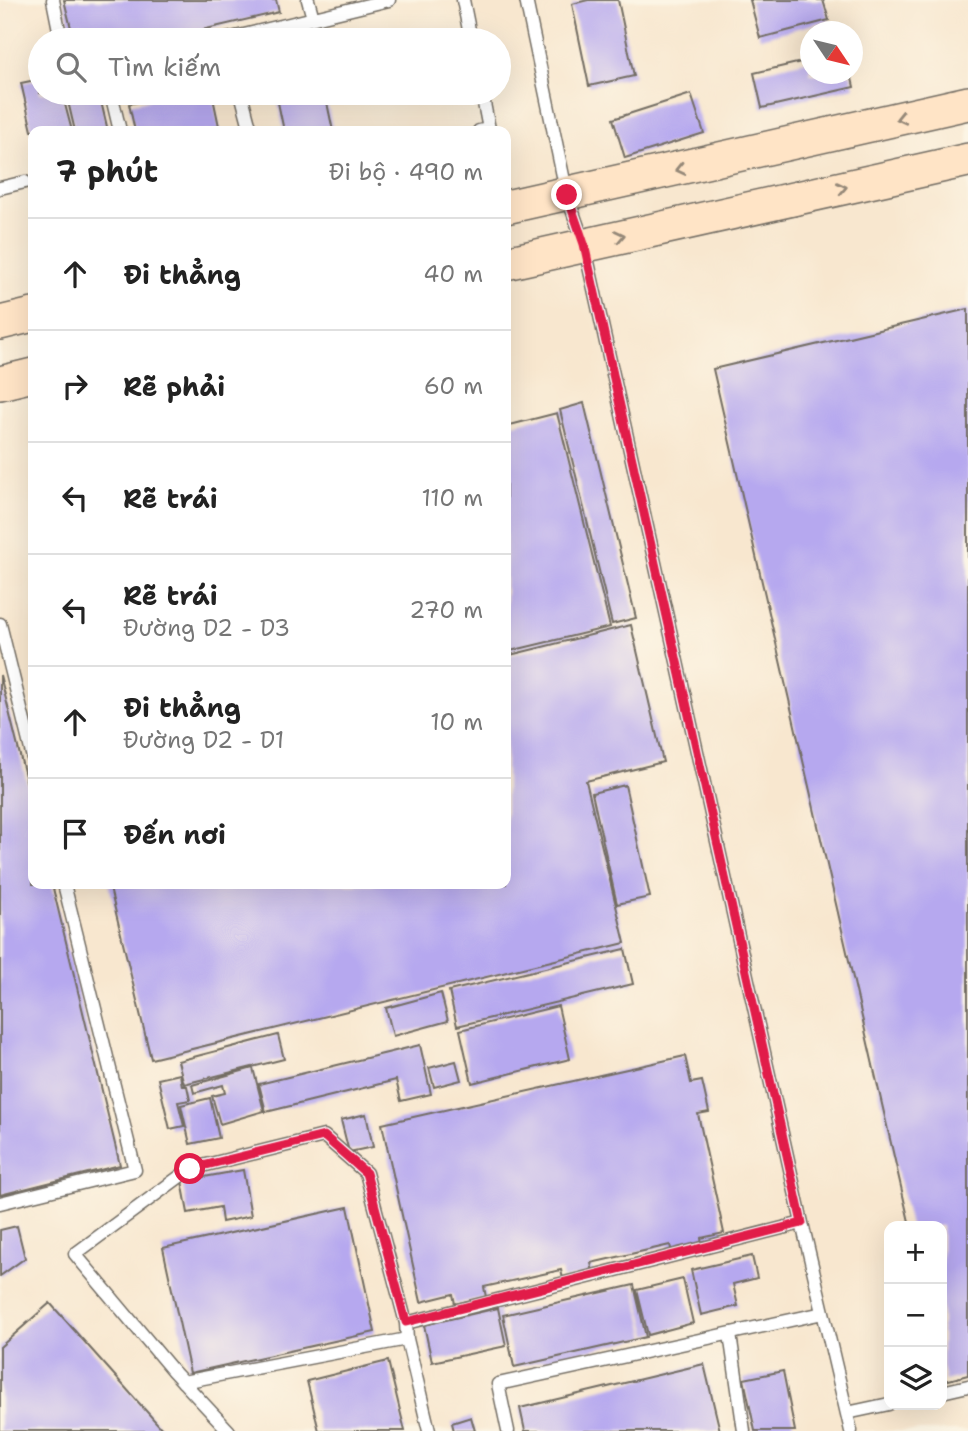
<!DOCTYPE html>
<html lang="vi">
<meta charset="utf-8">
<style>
:root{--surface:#fff;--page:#f2f2f2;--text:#222;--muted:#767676;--line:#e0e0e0}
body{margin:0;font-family:"Shantell Sans",sans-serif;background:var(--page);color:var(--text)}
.controls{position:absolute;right:21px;bottom:21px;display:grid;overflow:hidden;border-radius:14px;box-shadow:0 7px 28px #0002}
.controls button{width:63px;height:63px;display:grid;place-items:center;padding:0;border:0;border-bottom:2px solid var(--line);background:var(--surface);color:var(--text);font:35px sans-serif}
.compass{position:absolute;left:800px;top:21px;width:63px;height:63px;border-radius:50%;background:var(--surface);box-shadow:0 7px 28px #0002;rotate:125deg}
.stop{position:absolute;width:21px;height:21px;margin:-16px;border:5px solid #e11d48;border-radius:50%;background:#fff}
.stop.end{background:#e11d48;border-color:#fff;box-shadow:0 2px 7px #0008}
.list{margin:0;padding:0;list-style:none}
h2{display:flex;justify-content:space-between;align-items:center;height:91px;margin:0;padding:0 28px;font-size:30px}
h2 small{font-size:23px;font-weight:400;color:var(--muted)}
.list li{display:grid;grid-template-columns:46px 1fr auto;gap:21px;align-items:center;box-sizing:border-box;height:112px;padding:0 28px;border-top:2px solid var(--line)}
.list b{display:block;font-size:26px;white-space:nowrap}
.list p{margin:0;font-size:23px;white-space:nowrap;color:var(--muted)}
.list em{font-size:23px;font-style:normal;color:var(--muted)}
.icon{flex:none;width:38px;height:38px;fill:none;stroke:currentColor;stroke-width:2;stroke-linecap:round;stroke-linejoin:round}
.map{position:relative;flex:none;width:968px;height:1431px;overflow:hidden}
.search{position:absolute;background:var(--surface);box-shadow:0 7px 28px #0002;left:28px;top:28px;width:483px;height:77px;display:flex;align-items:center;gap:18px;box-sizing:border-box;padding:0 24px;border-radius:38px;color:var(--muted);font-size:26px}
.panel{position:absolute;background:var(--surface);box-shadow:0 7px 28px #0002;left:28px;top:126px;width:483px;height:763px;border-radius:14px}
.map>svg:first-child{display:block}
.building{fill:#b6a8ef}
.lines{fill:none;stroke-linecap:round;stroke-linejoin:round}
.lane-casing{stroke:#736d64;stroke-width:15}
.secondary-casing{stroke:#736d64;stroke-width:36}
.lane{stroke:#fff;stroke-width:12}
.secondary{stroke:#ffe4c6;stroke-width:33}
.oneway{stroke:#958878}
.route{stroke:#e11d48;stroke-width:9}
</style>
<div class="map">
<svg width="968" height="1431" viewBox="0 0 968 1431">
<rect width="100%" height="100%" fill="#fcf5e5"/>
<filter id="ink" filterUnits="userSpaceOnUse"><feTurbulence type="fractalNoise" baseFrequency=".0143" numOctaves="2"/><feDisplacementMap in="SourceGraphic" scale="14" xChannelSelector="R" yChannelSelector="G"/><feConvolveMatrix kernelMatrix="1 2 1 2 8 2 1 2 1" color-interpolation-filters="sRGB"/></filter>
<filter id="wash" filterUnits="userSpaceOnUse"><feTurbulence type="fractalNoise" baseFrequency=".00686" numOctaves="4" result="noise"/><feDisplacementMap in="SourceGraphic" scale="28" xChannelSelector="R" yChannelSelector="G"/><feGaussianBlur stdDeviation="1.57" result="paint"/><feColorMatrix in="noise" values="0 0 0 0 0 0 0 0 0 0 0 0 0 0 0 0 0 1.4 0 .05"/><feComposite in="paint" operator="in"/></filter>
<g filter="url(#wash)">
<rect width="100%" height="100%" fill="#f8e7cf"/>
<g id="blocks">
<path class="building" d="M64,0H276L279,12L159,40H74Z
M588,0H618L634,76L589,86L572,4Z
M750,0H823L829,20L760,38Z
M810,60V74H851L854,87L762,108L754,73Z
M40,79V93H62L72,131H32L21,83Z
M66,93H99L108,131H75Z
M180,93H212L220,131H135L129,104Z
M276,93H325L333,131H284Z
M691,94L704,133L625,158L613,119Z
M968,309V1375L945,1381L942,1366V1226H910L713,369Z
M584,403L636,618L612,624L560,410Z
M557,413L610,627L506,652V426Z
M631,625L663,762L586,781L625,943L151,1059L109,884H506V656Z
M0,675L33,808V884H52L120,1165L0,1195Z
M625,785L650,897L617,904L592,793Z
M625,949L633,984L457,1026L449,991Z
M441,993L448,1021L393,1036L386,1008Z
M558,1006L570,1059L472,1083L460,1030Z
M278,1035L284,1059L184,1084L178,1061Z
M420,1045L431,1094L401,1101L396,1080L266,1112L259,1084Z
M685,1056L691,1083L702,1081L709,1112L698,1114L724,1233L701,1238L702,1245L672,1252L670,1245L591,1263L593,1272L563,1279L561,1270L484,1287L486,1297L455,1304L453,1294L421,1302L382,1124Z
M456,1061L461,1080L434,1087L429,1068Z
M253,1068L264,1111L220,1124L212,1096L225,1093L223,1085L194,1093L192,1085Z
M180,1074L182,1086H187L190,1100L178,1102L184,1126L170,1129L158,1079Z
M210,1098L219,1138L190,1144L181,1105Z
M366,1114L373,1147L349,1152L341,1120Z
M243,1170L251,1216L222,1222L220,1207L188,1213L182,1181Z
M348,1207L375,1332L190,1373L163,1248Z
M17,1226L25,1258L0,1276V1230Z
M752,1256L757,1278L733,1284L738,1306L701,1315L691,1270Z
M683,1279L693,1323L648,1335L637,1290Z
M634,1285L646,1337L514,1367L503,1315Z
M50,1303L164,1431H0V1347Z
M498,1308L506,1346L432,1362L424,1325Z
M388,1361L405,1431H319L307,1381Z
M704,1364L720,1431H525L520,1408Z
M783,1371L795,1431H755L744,1379Z
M471,1417L475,1431H454L452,1423Z"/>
</g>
</g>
<g filter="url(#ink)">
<use href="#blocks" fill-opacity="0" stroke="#736d64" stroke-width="2"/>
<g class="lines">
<defs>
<path id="lane" d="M53,0L61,40
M308,0L313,18
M463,0L471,40
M526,0L567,195L584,244L802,1223L851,1431
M223,40L389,0
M111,93L120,131
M241,93L251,131
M479,131L489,129L482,93
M0,188L25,182
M0,624L33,758
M0,1203L135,1170L64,884
M406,1323L802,1223
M730,1334L744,1431
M183,1382L407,1339
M942,1392L968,1386
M847,1413L889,1404
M229,1431L173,1371L75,1254L190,1169L324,1136L366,1173L406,1323L407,1339L429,1431
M508,1431L498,1384L823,1313"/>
<path id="secondary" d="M506,207L968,103
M506,263L968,160
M0,323L33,315
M0,383L33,375"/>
</defs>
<use href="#lane" class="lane-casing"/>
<use href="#secondary" class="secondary-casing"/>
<use href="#lane" class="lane"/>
<use href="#secondary" class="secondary"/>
</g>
<defs><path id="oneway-chevron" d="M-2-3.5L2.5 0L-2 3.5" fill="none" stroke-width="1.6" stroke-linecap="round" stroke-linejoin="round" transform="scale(1.75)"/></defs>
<g class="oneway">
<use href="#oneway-chevron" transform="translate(901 118) rotate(167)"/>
<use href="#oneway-chevron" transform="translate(680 169) rotate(167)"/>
<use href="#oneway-chevron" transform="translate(842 188) rotate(-12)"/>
<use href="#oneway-chevron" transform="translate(620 236) rotate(-12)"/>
</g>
</g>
<g class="lines" filter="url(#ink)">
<path class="route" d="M190,1169L324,1136L366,1173L406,1322L802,1223L584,244L567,195"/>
</g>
</svg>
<div class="controls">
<button>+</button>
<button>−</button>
<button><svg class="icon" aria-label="layers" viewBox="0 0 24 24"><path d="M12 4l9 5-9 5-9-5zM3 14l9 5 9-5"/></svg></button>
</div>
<svg class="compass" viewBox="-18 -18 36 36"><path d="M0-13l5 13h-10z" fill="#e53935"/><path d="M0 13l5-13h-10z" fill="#767676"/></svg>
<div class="stop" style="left:190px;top:1169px"></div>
<div class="stop end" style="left:567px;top:195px"></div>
<div class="search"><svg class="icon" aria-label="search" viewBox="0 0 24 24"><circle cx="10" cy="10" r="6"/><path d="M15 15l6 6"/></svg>Tìm kiếm</div>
<section class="panel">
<h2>7 phút<small>Đi bộ · 490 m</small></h2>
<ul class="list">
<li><svg class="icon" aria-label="ahead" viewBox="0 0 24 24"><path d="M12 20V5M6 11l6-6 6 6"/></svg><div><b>Đi thẳng</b></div><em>40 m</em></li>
<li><svg class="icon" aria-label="right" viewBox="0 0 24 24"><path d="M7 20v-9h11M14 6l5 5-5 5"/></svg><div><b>Rẽ phải</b></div><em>60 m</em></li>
<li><svg class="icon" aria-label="left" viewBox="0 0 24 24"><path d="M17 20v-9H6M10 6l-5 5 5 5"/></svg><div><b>Rẽ trái</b></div><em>110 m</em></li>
<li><svg class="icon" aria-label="left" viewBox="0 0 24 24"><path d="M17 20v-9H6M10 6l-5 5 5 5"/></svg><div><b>Rẽ trái</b><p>Đường D2 - D3</p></div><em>270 m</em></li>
<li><svg class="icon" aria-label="ahead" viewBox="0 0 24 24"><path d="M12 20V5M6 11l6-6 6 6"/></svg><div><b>Đi thẳng</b><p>Đường D2 - D1</p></div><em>10 m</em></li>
<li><svg class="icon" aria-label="arrive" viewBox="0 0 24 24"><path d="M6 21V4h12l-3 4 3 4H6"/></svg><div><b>Đến nơi</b></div></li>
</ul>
</section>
</div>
